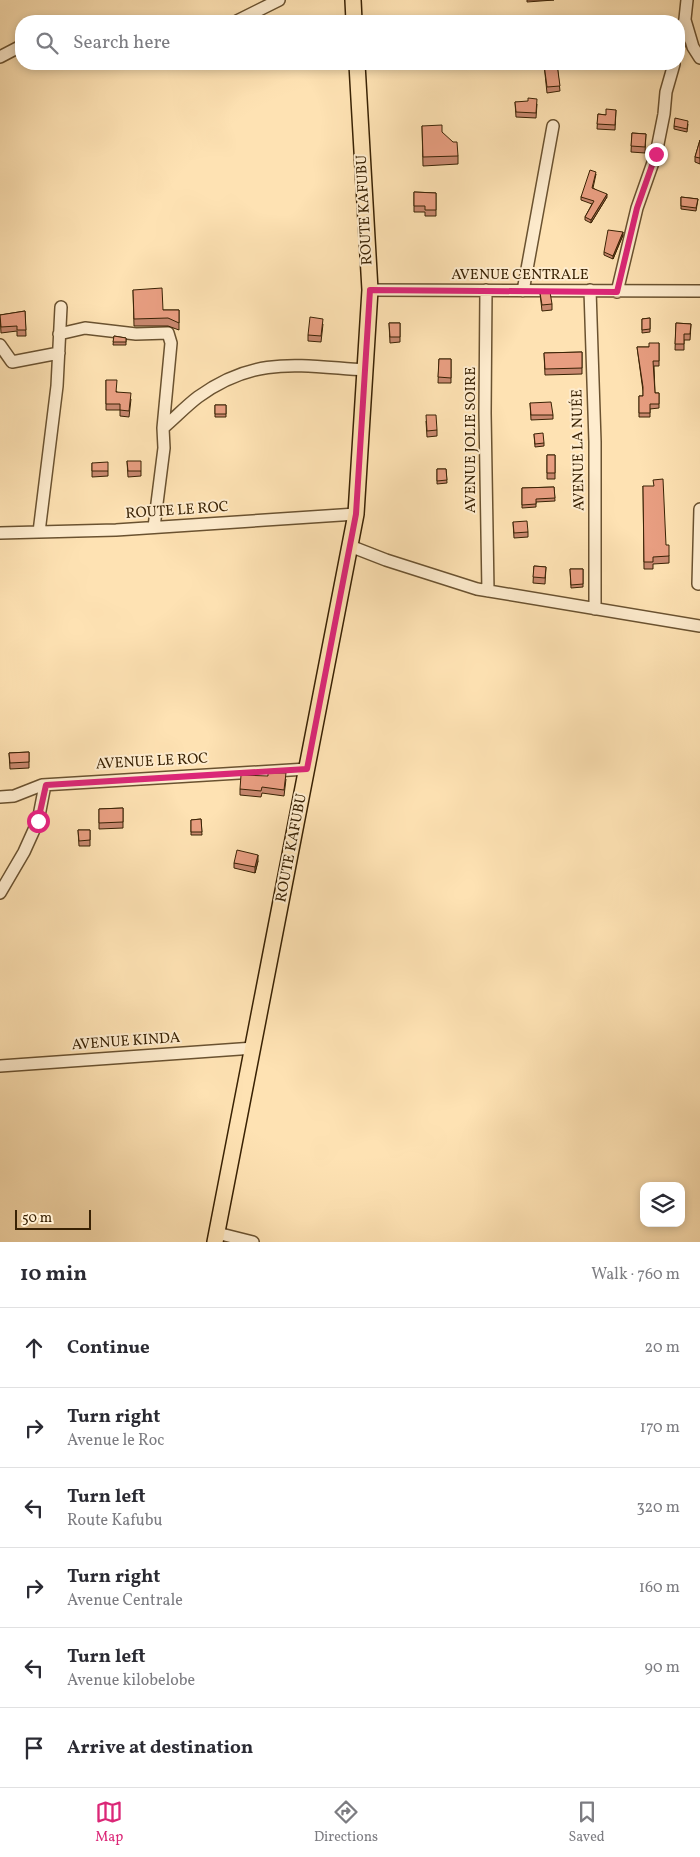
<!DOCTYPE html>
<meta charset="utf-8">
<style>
:root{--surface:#fff;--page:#f7f7f7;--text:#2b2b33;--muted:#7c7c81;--line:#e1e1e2;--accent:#db2777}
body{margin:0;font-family:Vollkorn,serif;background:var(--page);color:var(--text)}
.controls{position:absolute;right:15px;bottom:15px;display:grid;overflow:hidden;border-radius:10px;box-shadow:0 2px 8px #0003}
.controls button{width:45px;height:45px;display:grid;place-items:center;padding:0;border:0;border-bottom:1px solid var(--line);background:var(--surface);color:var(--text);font:25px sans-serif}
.scale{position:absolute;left:15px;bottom:12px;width:76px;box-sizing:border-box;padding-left:5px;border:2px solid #392204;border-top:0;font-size:14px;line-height:18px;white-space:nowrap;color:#392204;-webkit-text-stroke:4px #feecce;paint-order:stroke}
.stop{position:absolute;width:15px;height:15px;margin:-11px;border:4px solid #db2777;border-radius:50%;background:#fff}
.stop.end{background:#db2777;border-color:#fff;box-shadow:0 1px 5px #0008}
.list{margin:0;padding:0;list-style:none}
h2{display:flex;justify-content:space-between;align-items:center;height:65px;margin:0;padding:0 20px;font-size:21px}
h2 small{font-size:16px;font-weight:400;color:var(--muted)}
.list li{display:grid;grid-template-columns:32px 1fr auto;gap:15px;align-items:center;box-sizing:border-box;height:80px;padding:0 20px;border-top:1px solid var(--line)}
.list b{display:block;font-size:19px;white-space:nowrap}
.list p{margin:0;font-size:16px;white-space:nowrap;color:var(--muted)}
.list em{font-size:16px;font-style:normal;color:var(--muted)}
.icon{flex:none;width:28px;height:28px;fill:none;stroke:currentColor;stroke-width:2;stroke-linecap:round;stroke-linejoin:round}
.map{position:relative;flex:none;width:700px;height:1242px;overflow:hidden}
.search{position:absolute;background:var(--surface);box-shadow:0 2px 8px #0003;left:15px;right:15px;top:15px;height:55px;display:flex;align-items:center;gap:12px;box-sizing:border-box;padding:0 18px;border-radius:20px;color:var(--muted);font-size:19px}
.sheet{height:545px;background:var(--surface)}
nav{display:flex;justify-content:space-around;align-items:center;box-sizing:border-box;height:70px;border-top:1px solid var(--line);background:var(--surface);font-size:14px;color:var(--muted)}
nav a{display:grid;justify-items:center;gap:2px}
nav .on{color:var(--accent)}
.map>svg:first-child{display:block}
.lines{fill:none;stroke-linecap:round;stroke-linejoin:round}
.minor-casing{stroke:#6a5230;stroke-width:14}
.major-casing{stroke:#392204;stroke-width:18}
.minor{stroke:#feecce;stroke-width:11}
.major{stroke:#fee2b3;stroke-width:15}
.wall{fill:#c8886f;stroke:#392204}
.shaded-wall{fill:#a26f5a;stroke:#392204}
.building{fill:#e89e81;stroke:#392204}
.route{stroke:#db2777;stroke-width:6}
.labels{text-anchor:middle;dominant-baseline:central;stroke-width:4;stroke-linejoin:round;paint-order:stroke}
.street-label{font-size:15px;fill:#392204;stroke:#feecce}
</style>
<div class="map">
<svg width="700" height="1242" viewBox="0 0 700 1242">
<rect width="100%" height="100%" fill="#fee2b3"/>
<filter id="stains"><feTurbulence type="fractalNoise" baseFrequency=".004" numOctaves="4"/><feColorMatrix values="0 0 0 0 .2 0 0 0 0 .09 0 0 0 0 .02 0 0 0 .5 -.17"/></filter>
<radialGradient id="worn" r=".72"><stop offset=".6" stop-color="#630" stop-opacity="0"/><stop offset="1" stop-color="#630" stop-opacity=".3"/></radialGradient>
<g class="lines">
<defs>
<path id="minor" d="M685,20L693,47L700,58
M237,21L279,0
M679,45L685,19L687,0
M0,57L21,46
M370,290L700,291
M486,290L485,413L488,591
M590,290L595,442V609
M523,291L553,126
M617,292L637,208L656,154L664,114L666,92L674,64
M59,334L85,328L136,334L168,333L171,343L163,428
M0,345L12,362L59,353
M154,527L164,448L163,428C175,418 186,406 198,397C256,355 299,366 365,370
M39,532L57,386L61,307
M0,533L116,530L356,514
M350,546L386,560L477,589L700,626
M698,584L700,509
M0,797L14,796L42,785L307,769
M0,893L24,852L38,821L45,785
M0,1066L254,1048
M217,1233L253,1242"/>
<path id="major" d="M353,0L354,21
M215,1242L356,514L370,290L357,64"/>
</defs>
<use href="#minor" class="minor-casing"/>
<use href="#major" class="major-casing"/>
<use href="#minor" class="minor"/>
<use href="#major" class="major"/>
</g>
<path class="wall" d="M527,0H554L527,2Z
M544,64H557L560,91L547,93Z
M515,102L537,104L536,118L516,117Z
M616,110L615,130L597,129L598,114L606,115Z
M688,124L687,132L674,129V126Z
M422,126L442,132L458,156V164L423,166Z
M632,133L646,134L645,153L631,152Z
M700,140V164L695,162V157Z
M596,174L593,188L607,197L591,223L585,220V217L592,204L581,200V197Z
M414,192L436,193V216H425V212H414Z
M681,197L698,199L696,211L681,209Z
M623,235L613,259L604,255V252Z
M133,290L163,310H179V330L168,326H134Z
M540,293L552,304V310L542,311Z
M25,311L26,336H17V331L1,333L0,315Z
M650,318V332L642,333V319Z
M389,323H400V342L390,343Z
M676,323L691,324L690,340H684V350H675Z
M323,324L321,342L308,341V335Z
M114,336L126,338V345H113Z
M659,343V366H654L655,393H659V408L650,409V417H639V396H643V391L637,347H649Z
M582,352V374L545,375L544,353Z
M439,359H451V383H438Z
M106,380L117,392L131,399L129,417L120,416V410H106Z
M530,403L553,415V419L531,420Z
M215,405H226V417H215Z
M426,421L437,430V436L427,437Z
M534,434L544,443V446L535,447Z
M547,455H555V479H547Z
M127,461L141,471V476L128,477Z
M92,463L108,471V476L92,477Z
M437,469H446L447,483L437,484Z
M643,486L669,556V563L653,564V569H644Z
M554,487L555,501L536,502V507L522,508V488Z
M513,522L528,532V537L514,538Z
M534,566L546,567L545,584L533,583Z
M570,569H583V587L571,588Z
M29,752V768L10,769L9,753Z
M268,776L286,779L284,796L262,793L261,797L240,795V789Z
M123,808V828L99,829V809Z
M201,819L202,835H191V820Z
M78,830H90V846H79Z
M258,861L255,873L234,868V863Z"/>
<path class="shaded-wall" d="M607,194V197L591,223V220Z
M623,232V235L613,259V256Z
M258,855V861L255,873V867Z"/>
<path class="building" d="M544,64H557L560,86L547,87Z
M528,98L537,99L536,113L516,112L515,102L528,101Z
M606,109L616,110L615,125L597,124L598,114L606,115Z
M675,118L688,121L687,129L674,126Z
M442,125V132L453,142H457L458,156L423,157L422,126Z
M632,133L646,134L645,147L631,146Z
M700,140V158L695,157Z
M590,170L596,172L592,188L607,194L591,220L585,217L594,201L581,197Z
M414,192L436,193V210H425V206H414Z
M681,197L698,199L696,208L681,206Z
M608,230L623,232L613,256L604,252Z
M162,288L163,310H179V323L168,318L134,319L133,290Z
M550,292L552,304L542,305L540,293Z
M25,311L26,330H17V326L1,327L0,315Z
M310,317L323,319L321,336L308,335Z
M650,318V329L642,330V319Z
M389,323H400V337H390Z
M676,323L691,324L690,334H684V344H675Z
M114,336L126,338V342H113Z
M649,343H659V361H653L655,393H659V404H650V413H639V396H643V387L637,347H649Z
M582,352V368L545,369L544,353Z
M439,359H451V378L438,377Z
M106,380H117L116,392L131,393L129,411L120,410V404H106Z
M551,402L553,415H531L530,403Z
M215,405H226V414H215Z
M426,415H436L437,430L427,431Z
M543,433L544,443L535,444L534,434Z
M547,455H555V473H547Z
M127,461H141V471H128Z
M108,462V471H92V463Z
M437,469H446L447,480L437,481Z
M663,479L666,545H669V556L653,557V562H644L643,486H654L653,480Z
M554,487L555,498L536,499V504L522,505V488Z
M527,521L528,532L514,533L513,522Z
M534,566L546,567L545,578L533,577Z
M570,569H583V584L571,585Z
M29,752V762L10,763L9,753Z
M268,773H286L284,790L262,787L261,791L240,789L241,775L268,776Z
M123,808V822L99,823V809Z
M201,819L202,832H191V820Z
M78,830H90V840L79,841Z
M237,850L258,855L255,867L234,863Z"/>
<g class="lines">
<path class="route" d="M38,821L46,785L307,769L356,514L370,290L617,292L637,208L656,154"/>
</g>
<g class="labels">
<g class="street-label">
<text transform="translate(365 210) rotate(-93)">ROUTE KAFUBU</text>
<text x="520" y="275">AVENUE CENTRALE</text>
<text transform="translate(471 440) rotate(-90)">AVENUE JOLIE SOIRE</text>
<text transform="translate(579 450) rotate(-91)">AVENUE LA NUÉE</text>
<text transform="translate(177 511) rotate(-4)">ROUTE LE ROC</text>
<text transform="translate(152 762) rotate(-3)">AVENUE LE ROC</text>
<text transform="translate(292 848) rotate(-79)">ROUTE KAFUBU</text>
<text transform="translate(126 1042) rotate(-4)">AVENUE KINDA</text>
</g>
</g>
<rect width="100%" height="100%" filter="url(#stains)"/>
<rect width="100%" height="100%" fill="url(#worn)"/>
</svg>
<div class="controls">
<button><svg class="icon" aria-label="layers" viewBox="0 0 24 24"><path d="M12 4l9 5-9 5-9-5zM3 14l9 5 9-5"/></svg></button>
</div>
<div class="scale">50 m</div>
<div class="stop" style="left:38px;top:821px"></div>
<div class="stop end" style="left:656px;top:154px"></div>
<div class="search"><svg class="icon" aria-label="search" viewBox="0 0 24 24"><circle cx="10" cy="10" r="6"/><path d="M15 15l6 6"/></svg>Search here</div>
</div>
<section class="sheet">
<h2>10 min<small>Walk · 760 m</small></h2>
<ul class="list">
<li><svg class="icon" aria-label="ahead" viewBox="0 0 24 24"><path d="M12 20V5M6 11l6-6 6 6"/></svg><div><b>Continue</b></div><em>20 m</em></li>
<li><svg class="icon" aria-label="right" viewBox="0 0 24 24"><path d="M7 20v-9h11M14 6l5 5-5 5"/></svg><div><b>Turn right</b><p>Avenue le Roc</p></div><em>170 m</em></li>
<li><svg class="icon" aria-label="left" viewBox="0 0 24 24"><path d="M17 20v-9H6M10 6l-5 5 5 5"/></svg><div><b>Turn left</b><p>Route Kafubu</p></div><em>320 m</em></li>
<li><svg class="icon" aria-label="right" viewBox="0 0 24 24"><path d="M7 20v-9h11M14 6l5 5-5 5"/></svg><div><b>Turn right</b><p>Avenue Centrale</p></div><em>160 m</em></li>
<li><svg class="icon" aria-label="left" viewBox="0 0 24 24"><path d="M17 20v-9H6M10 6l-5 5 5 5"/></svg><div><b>Turn left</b><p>Avenue kilobelobe</p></div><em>90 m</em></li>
<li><svg class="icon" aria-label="arrive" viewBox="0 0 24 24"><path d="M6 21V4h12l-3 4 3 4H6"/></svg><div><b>Arrive at destination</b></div></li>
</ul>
</section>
<nav>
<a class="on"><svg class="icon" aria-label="map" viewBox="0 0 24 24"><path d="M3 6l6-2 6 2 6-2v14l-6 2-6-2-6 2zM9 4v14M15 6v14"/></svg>Map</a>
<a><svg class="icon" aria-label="directions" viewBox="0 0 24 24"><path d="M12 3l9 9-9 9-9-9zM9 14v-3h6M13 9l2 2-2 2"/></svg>Directions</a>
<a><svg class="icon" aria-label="saved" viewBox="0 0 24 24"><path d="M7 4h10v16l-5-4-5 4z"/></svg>Saved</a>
</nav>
